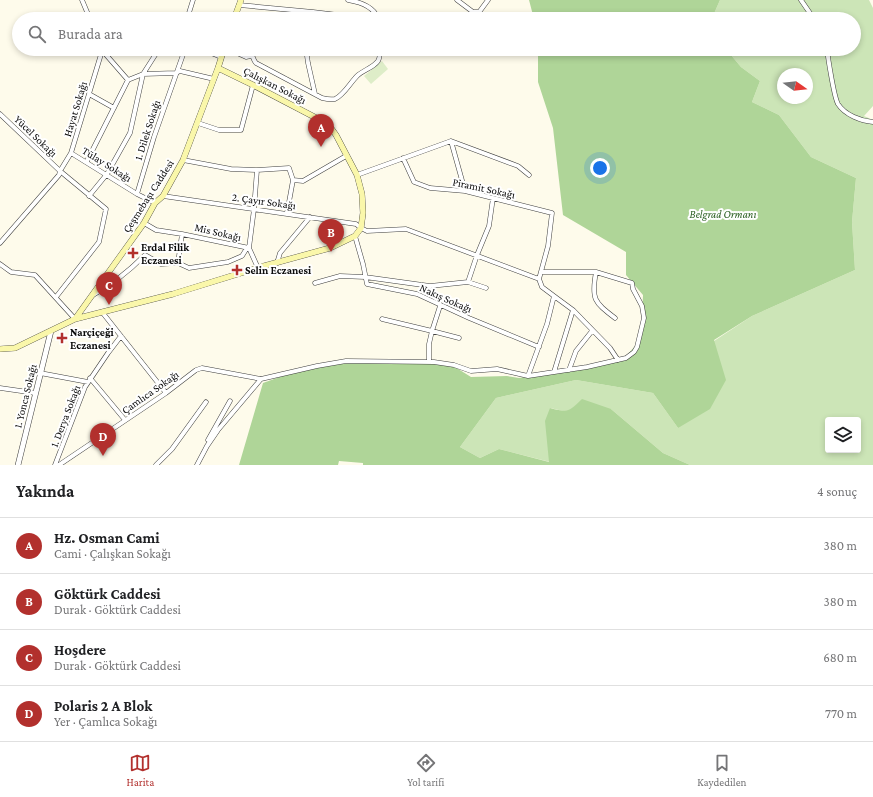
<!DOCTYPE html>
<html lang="tr">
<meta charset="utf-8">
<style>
:root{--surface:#fff;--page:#f6f6f6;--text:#202124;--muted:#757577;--line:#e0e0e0;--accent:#b2302d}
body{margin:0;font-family:"Crimson Pro",serif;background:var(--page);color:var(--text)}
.controls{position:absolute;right:12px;bottom:12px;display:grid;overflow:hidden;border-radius:4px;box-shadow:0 2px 6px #0003}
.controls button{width:36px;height:36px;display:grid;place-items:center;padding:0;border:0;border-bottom:1px solid var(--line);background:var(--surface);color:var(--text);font:20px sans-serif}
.compass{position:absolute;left:777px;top:68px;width:36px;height:36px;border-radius:50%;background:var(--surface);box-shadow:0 2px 6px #0003;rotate:104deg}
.you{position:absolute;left:600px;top:168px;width:14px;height:14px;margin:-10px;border:3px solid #fff;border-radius:50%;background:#1a73e8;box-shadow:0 0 0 6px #1a73e833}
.badge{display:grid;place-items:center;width:26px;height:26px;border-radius:50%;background:var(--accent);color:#fff;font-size:13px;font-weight:700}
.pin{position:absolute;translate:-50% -33px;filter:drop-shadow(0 1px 2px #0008)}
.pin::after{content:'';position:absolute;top:21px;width:14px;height:12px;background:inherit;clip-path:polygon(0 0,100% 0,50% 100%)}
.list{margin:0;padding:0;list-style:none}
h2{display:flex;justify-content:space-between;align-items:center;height:52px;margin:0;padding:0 16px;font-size:17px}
h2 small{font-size:13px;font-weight:400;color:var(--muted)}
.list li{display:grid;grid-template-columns:26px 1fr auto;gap:12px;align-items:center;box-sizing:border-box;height:56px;padding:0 16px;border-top:1px solid var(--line)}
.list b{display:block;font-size:15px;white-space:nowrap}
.list p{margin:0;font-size:13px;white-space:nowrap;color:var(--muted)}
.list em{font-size:13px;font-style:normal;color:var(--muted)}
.icon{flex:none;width:22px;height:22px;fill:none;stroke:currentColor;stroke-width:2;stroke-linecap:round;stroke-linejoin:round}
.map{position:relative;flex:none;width:873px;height:465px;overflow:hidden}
.search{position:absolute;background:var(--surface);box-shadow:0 2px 6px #0003;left:12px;right:12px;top:12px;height:44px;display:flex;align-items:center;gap:10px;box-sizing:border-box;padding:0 14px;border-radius:22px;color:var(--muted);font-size:15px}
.sheet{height:276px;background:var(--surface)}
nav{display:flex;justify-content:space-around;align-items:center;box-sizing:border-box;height:56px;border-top:1px solid var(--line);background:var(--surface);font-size:11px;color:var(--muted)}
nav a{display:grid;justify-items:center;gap:2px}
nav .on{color:var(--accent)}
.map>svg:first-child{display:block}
.green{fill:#cce5b7;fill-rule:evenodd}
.forest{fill:#afd598}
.pitch{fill:#deedc8}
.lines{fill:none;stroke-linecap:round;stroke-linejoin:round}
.minor-casing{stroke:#3e3e3e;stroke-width:5}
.tertiary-casing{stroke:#3e3e3e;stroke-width:6}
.secondary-casing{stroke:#2d2d2d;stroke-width:6}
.minor{stroke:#fff;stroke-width:4}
.tertiary{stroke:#fff;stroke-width:5}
.secondary{stroke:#faf7aa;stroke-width:5.5}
.poi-dot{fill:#b2302d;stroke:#fff;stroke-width:1.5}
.labels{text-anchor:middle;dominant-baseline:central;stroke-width:4;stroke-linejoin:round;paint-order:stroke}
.street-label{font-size:11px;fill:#0b0b0b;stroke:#fff}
.park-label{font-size:11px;font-style:italic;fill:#295e20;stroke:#fff}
.poi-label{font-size:11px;font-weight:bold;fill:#0b0b0b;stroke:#fff;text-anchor:start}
</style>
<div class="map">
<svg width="873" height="465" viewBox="0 0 873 465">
<rect width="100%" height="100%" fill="#fefbeb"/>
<path class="green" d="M720,0H869L873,8V106L864,116L873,120V465H690L663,453L611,409L563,411L550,408V462L499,449L480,458L460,447L496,398L576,380L653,393L678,428L714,341L752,316L855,270L852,222L856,178L811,157L779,115L752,102L760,81L741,67L726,49H854V19H713V16ZM783,74H807V98H783ZM828,420H858V450H828Z"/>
<path class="forest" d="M529,0H720L713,16V19H534Z
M538,49H726L741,67L760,81L752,102L779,115L811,157L856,178L852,222L855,270L752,316L714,340L726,380L710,409L678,428L653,393L576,380L496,398L460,447L480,458L499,449L549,462L545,421L550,408C569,413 568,412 582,399L611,409L663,453L690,465H363V463L339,461L338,465H239L263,383L299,370L348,363L422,362L455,367L471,377L507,376L519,378L585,367L626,356L637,344L642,318L643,295L626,275V252L563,215L553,128L538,82Z"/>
<path class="pitch" d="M382,61L388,69L371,84L364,76Z"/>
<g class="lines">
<defs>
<path id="minor" d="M82,0L90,19
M348,0C360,2 374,6 378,19
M457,0L473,12H479
M801,0L814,19
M239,5L313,12L371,19
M185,19L188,16L193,0
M474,19L488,0
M101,49L128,80
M201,49L221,57
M228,49L246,57L251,56
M247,49C253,52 252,59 256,63L322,98C326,99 330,100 335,99C344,95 350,83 357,76C363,70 373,68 378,61C380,58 380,53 380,49
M306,49L308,63L315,94
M399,49L414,51
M827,49C828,58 834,97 838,104C845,115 861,121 873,122
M89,94L114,108
M0,114L60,171L106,209L99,242L56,297
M198,123L219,130H241L253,85
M451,141L518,166L529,175
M451,141L465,191
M71,153L137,194L155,203
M403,158L414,182L430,188L465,191L552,213L548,246L539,279
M183,160L231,169L257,170L289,168L293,180L287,213
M87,161L128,80L143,74L176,73L180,71L214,79
M257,170L254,209L249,248L258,268
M357,175L451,141
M293,180L303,181L346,156
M137,194L154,137L185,49
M89,196L107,174L130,133L143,74L159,49
M163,196L356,224L361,228L367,231L406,229L539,279
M144,223L156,230L182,234L249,248
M355,236L363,264L367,284L417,294L469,318L539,347
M0,243L59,175L60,171L71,153L102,51
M178,263L182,234
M277,263L280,253L310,217
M0,264L11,272L35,275L75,319
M596,272C591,299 594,302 615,318
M468,282L477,255L489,226L493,198
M315,283L340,276L365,277L430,286L468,282L486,288
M93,295C113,284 129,271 145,255L161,264L178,263L189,268L228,262L242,256L247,248
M554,296L573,310L610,348L618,360
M440,306L432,331L459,338
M102,312L166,393
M382,319L432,331L429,344V362
M569,370L576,351L592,331
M554,372L573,310
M40,373L88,382
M528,376L547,324L554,296L542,287L539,279
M90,378L125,420
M0,388L35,393
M208,440L230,401
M55,465L85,387L108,353L121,336
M59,465L166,393L196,370L202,368L261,379L317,366L346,361L434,362L454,365L471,371L497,369L528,376L587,367L626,358L634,352L637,347L644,318L642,306L633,289L632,283L596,272H541
M156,465L172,449L206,402
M197,465L207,446L218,430L261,379"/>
<path id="tertiary" d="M18,465L51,331"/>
<path id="secondary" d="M234,19L241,0
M75,319L144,223L155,203L163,196L183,160L218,68L224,49
M0,349L15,348L75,319L173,294L264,266L330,248L355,236L361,228L363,213L362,194L357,175L336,135L331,128L324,122L253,85L218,68"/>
</defs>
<use href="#minor" class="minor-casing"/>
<use href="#tertiary" class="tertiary-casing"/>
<use href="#secondary" class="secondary-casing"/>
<use href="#minor" class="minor"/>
<use href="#tertiary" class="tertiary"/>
<use href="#secondary" class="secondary"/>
</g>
<g class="poi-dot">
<path d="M131 247h4v4h4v4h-4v4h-4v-4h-4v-4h4z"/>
<path d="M235 264h4v4h4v4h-4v4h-4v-4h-4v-4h4z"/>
<path d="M60 332h4v4h4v4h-4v4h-4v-4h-4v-4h4z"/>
</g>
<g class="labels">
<g class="street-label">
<text transform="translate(275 85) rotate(27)">Çalışkan Sokağı</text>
<text transform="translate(75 109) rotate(-73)">Hayat Sokağı</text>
<text transform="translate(147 130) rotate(-72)">1. Dilek Sokağı</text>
<text transform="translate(36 136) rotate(44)">Yücel Sokağı</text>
<text transform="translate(107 164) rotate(32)">Tülay Sokağı</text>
<text transform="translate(484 188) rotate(12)">Piramit Sokağı</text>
<text transform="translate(148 196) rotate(-57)">Çeşmebaşı Caddesi</text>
<text transform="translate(264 201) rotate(8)">2. Çayır Sokağı</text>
<text transform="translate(218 232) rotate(13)">Mis Sokağı</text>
<text transform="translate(446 298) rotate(24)">Nakış Sokağı</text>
<text transform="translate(150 392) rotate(-35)">Çamlıca Sokağı</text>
<text transform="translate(25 396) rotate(-76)">1. Yonca Sokağı</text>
<text transform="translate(65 416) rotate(-69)">1. Derya Sokağı</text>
</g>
<g class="park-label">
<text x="723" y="214">Belgrad Ormanı</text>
</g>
<g class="poi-label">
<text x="141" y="247">Erdal Filik<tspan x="141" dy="13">Eczanesi</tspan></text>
<text x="245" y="270">Selin Eczanesi</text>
<text x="70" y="332">Narçiçeği<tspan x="70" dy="13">Eczanesi</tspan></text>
</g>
</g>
</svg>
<div class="controls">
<button><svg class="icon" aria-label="layers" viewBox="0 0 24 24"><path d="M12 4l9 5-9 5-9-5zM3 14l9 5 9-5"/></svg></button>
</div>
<svg class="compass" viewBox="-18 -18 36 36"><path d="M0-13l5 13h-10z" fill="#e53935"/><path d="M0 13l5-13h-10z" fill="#757577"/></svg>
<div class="you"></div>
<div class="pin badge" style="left:321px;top:147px">A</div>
<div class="pin badge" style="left:331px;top:252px">B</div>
<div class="pin badge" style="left:109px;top:305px">C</div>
<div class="pin badge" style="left:103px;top:456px">D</div>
<div class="search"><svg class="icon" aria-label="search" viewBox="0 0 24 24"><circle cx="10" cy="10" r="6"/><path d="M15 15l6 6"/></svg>Burada ara</div>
</div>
<section class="sheet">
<h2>Yakında<small>4 sonuç</small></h2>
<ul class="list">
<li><span class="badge">A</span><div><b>Hz. Osman Cami</b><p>Cami · Çalışkan Sokağı</p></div><em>380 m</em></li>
<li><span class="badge">B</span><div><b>Göktürk Caddesi</b><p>Durak · Göktürk Caddesi</p></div><em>380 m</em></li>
<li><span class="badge">C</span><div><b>Hoşdere</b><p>Durak · Göktürk Caddesi</p></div><em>680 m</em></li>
<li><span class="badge">D</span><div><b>Polaris 2 A Blok</b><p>Yer · Çamlıca Sokağı</p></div><em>770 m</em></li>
</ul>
</section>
<nav>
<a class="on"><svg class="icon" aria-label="map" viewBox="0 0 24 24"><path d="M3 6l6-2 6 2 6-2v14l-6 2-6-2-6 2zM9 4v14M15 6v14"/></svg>Harita</a>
<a><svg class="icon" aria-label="directions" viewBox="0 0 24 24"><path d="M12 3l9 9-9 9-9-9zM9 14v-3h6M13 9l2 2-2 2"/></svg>Yol tarifi</a>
<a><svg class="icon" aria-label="saved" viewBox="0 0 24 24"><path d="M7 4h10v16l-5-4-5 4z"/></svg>Kaydedilen</a>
</nav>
